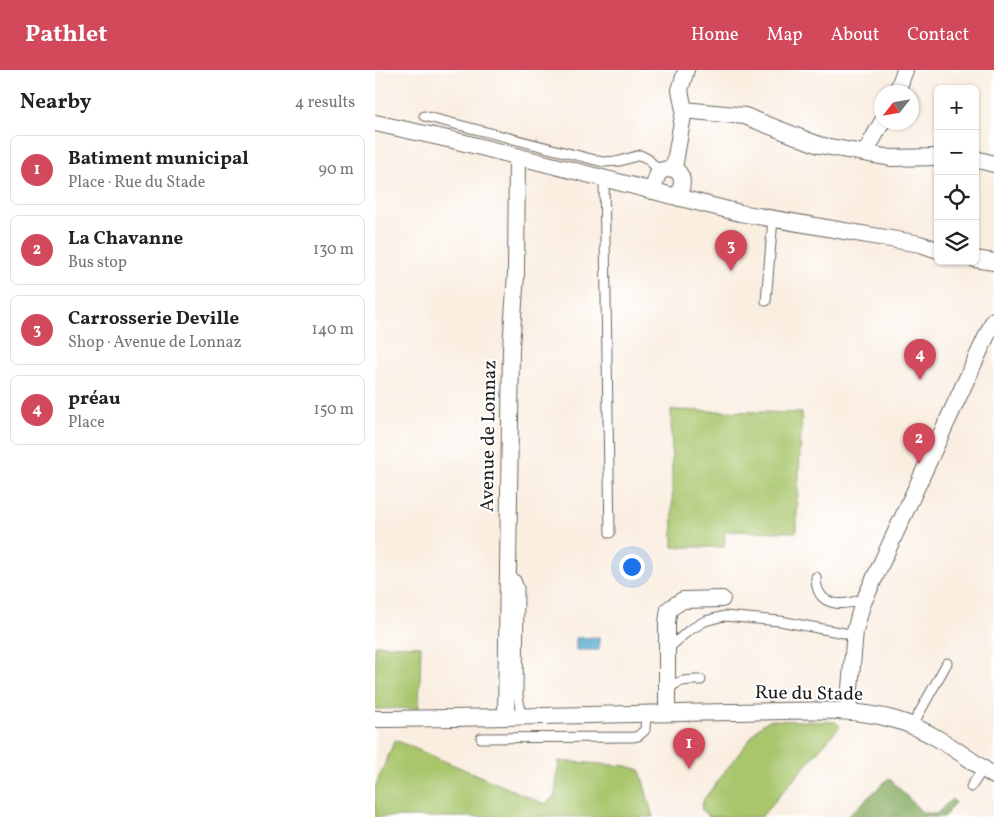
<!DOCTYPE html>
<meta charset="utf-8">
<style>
:root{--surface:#fff;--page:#f2f2f2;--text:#222;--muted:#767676;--line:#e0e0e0;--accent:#d1495b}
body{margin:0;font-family:Vollkorn,serif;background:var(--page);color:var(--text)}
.controls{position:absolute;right:15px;top:15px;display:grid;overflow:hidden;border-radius:8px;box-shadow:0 1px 4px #0004}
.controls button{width:45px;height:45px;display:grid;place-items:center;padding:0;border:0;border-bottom:1px solid var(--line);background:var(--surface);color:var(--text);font:25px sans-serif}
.compass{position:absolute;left:499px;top:15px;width:45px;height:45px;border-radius:50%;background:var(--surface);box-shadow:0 1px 4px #0004;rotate:239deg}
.you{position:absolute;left:256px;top:496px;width:18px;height:18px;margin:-12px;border:4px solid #fff;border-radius:50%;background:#1a73e8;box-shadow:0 0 0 8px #1a73e833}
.badge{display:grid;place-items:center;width:32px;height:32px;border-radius:50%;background:var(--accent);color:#fff;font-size:16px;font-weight:700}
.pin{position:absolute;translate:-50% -41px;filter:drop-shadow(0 1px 2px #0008)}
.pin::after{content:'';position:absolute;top:26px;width:18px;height:15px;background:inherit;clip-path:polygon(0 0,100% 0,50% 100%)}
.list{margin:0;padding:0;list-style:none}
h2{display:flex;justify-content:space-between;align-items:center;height:65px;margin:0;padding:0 20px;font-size:21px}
h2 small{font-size:16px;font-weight:400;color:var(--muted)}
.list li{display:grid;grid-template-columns:32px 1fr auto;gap:15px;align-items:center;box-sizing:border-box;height:70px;margin:0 10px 10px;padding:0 10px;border:1px solid var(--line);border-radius:8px}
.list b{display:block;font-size:19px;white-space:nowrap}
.list p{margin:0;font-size:16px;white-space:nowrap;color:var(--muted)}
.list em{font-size:16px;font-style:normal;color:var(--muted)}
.icon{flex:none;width:28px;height:28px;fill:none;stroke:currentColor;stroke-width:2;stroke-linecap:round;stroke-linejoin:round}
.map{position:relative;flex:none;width:619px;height:747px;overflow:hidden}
header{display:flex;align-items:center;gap:30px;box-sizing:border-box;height:70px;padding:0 25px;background:var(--accent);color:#fff}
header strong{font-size:24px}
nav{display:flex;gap:28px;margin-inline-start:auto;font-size:18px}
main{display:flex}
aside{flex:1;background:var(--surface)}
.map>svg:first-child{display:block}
.green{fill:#a9c66d;stroke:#627144}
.forest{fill:#86ab60;stroke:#51643e}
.water{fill:#54aad0;stroke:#386376}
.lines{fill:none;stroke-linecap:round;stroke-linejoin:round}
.lane-casing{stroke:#6a6661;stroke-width:11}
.street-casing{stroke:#6a6661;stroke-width:18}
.lane{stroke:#fff;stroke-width:9}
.street{stroke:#fff;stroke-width:16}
.labels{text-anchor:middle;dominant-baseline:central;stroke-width:4;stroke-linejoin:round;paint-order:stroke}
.street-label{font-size:19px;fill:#1c1c1c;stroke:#fff}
</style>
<header>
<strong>Pathlet</strong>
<nav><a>Home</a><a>Map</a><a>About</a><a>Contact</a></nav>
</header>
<main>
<aside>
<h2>Nearby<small>4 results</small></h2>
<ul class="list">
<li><span class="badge">1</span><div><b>Batiment municipal</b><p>Place · Rue du Stade</p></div><em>90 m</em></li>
<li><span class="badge">2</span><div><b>La Chavanne</b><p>Bus stop</p></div><em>130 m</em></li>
<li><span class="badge">3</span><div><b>Carrosserie Deville</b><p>Shop · Avenue de Lonnaz</p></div><em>140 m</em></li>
<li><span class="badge">4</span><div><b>préau</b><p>Place</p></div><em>150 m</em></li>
</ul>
</aside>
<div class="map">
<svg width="619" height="747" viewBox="0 0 619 747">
<rect width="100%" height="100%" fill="#fff"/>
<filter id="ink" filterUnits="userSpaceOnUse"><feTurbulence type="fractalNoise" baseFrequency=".02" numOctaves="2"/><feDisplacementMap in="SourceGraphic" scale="10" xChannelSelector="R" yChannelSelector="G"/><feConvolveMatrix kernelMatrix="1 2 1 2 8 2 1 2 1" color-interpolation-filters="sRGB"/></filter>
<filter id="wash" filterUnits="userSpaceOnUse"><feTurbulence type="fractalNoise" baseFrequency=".0096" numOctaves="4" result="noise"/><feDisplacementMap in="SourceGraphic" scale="20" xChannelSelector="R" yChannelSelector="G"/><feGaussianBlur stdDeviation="1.12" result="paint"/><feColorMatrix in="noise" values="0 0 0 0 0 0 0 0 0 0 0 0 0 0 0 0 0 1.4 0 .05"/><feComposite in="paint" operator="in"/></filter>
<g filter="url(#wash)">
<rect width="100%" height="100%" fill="#faeee1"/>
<path class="green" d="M296,340L427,343L421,462L350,461L349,477H298Z
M0,575L46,576L44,638L0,639Z
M394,650L461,652L465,656L386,747H334L326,739L329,729L384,657Z
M20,670L170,734L180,726L184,691L252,696L265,700L278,747H0V717Z"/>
<path class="forest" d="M514,708L547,742L561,744L577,729L580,732L569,747H472Z"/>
<path class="water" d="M224,567V580H201V568Z"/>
</g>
<g filter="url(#ink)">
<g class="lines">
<defs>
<path id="lane" d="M49,46L228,92L245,91L265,85L273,89L284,101
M229,109L235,463
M391,231L398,149
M133,506L141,510L144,518L143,624L146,646
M441,507C441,538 468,537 490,528
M293,579L313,561L330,551L349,546L405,551L480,565
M293,622C300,609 313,610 326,610
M537,656L572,593
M106,668L259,667L263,666L270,660L271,643
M596,717L608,699"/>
<path id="street" d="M522,22L530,0
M309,40L370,46L444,75L516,88L563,87
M0,53L82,71L365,143L545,174L563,180
M490,83L507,52
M600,89L619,94
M299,98L309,40L305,20L311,0
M277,121L284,101L297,98C311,104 307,116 304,128
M600,189L619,192
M473,641L480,561L487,535L619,250
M292,642V552L294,539L308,530L347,529
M131,646L136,278L141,203L142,86
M0,649C118,648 237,644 355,642C410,642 468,635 521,650C558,661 588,685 619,706"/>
</defs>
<use href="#lane" class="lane-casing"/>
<use href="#street" class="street-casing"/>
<use href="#lane" class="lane"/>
<use href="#street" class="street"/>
</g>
</g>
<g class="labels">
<g class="street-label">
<text transform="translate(114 366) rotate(-89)">Avenue de Lonnaz</text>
<text transform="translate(434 624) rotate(1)">Rue du Stade</text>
</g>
</g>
</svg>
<div class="controls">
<button>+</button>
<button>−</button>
<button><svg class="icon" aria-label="locate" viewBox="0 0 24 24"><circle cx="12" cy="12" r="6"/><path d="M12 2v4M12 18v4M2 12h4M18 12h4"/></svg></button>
<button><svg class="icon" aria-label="layers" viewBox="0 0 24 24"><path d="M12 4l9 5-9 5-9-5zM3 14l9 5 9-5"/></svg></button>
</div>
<svg class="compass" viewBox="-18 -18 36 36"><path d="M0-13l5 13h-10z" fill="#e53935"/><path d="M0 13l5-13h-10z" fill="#767676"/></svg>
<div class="you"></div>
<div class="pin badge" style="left:314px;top:699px">1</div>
<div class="pin badge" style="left:544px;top:394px">2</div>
<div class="pin badge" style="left:356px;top:201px">3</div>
<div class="pin badge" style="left:545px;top:310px">4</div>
</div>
</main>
